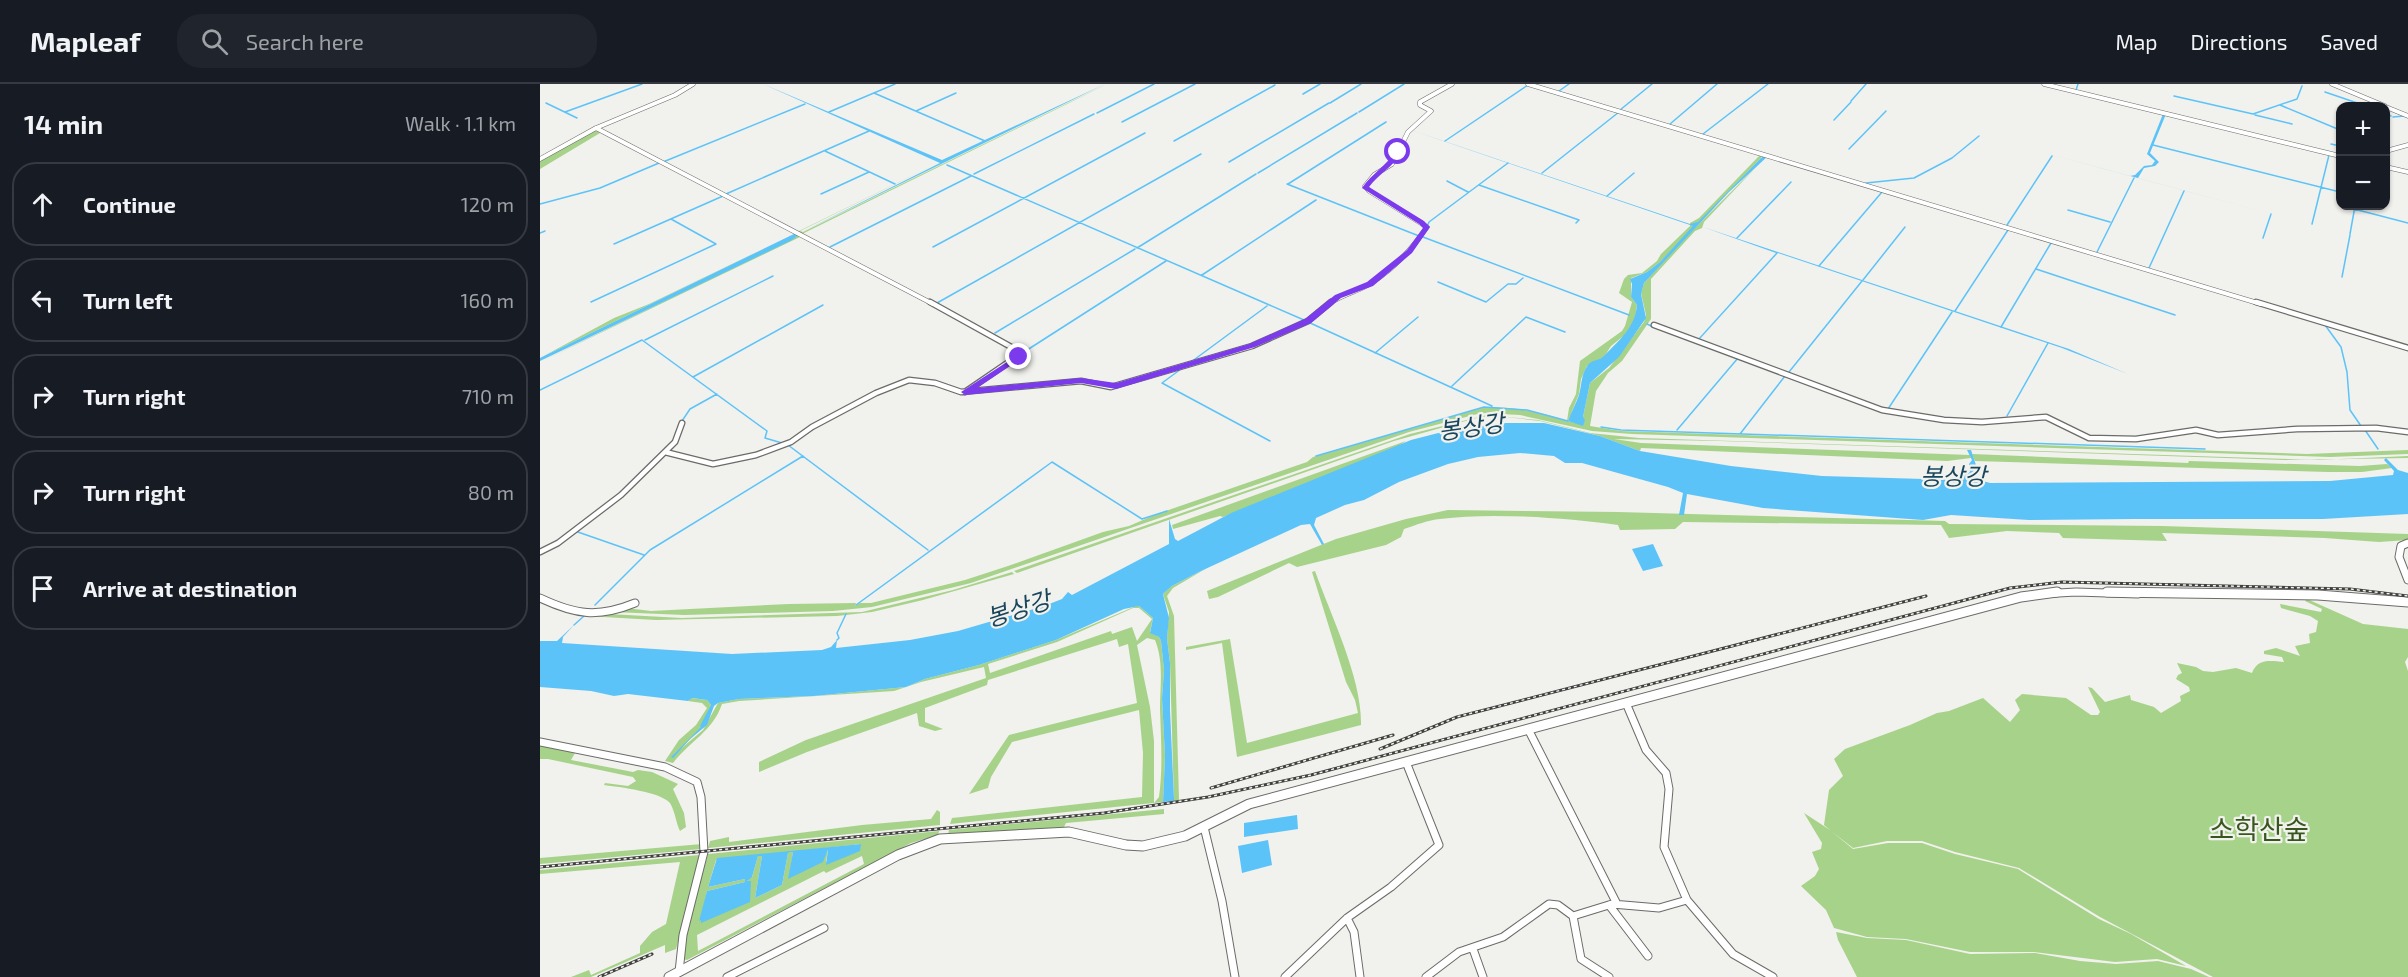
<!DOCTYPE html>
<meta charset="utf-8">
<style>
:root{--surface:#171b24;--page:#20242c;--text:#f1f3f6;--muted:#9ea1a6;--line:#363941}
body{margin:0;font-family:"Exo 2","Noto Sans KR",sans-serif;background:var(--page);color:var(--text)}
.controls{position:absolute;right:18px;top:18px;display:grid;overflow:hidden;border-radius:12px;box-shadow:0 2px 4px #0004}
.controls button{width:54px;height:54px;display:grid;place-items:center;padding:0;border:0;border-bottom:2px solid var(--line);background:var(--surface);color:var(--text);font:30px sans-serif}
.stop{position:absolute;width:18px;height:18px;margin:-14px;border:4px solid #7c3aed;border-radius:50%;background:#fff}
.stop.end{background:#7c3aed;border-color:#fff;box-shadow:0 2px 6px #0008}
.list{margin:0;padding:0;list-style:none}
h2{display:flex;justify-content:space-between;align-items:center;height:78px;margin:0;padding:0 24px;font-size:26px}
h2 small{font-size:20px;font-weight:400;color:var(--muted)}
.list li{display:grid;grid-template-columns:39px 1fr auto;gap:18px;align-items:center;box-sizing:border-box;height:84px;margin:0 12px 12px;padding:0 12px;border:2px solid var(--line);border-radius:24px}
.list b{display:block;font-size:22px;white-space:nowrap}
.list em{font-size:20px;font-style:normal;color:var(--muted)}
.icon{flex:none;width:33px;height:33px;fill:none;stroke:currentColor;stroke-width:2;stroke-linecap:round;stroke-linejoin:round}
.map{position:relative;flex:none;width:1868px;height:893px;overflow:hidden}
header{display:flex;align-items:center;gap:36px;box-sizing:border-box;height:84px;padding:0 30px;background:var(--surface);border-bottom:2px solid var(--line)}
header strong{font-size:28px}
nav{display:flex;gap:33px;margin-inline-start:auto;font-size:21px}
.search{width:420px;height:54px;background:var(--page);display:flex;align-items:center;gap:15px;box-sizing:border-box;padding:0 21px;border-radius:24px;color:var(--muted);font-size:22px}
main{display:flex}
aside{flex:1;background:var(--surface)}
.map>svg:first-child{display:block}
.green{fill:#a7d289;fill-rule:evenodd}
.water{fill:#5cc3f9}
.lines{fill:none;stroke-linecap:round;stroke-linejoin:round}
.stream{stroke:#5cc3f9;stroke-width:1.5}
.minor-far2-casing{stroke:#6b6b68;stroke-width:5}
.minor-far1-casing{stroke:#6b6b68;stroke-width:7}
.minor-casing{stroke:#6b6b68;stroke-width:9}
.secondary-far1-casing{stroke:#6b6b68;stroke-width:9}
.secondary-casing{stroke:#6b6b68;stroke-width:11}
.minor-far2{stroke:#fff;stroke-width:4}
.minor-far1{stroke:#fff;stroke-width:4.5}
.minor{stroke:#fff;stroke-width:7}
.secondary-far1{stroke:#fff;stroke-width:7}
.secondary{stroke:#fff;stroke-width:9}
.rail-casing{stroke:#3f3f3e;stroke-width:3}
.rail{stroke:#f1f1ed;stroke-width:1.5;stroke-dasharray:3;stroke-linecap:butt}
.route{fill:#7c3aed}
.labels{text-anchor:middle;dominant-baseline:central;stroke-width:4.5;stroke-linejoin:round;paint-order:stroke}
.water-label{font-size:24px;font-style:italic;fill:#1a465c;stroke:#f1f1ed}
.near-park-label{font-size:27px;fill:#38571f;stroke:#f1f1ed}
</style>
<header>
<strong>Mapleaf</strong>
<div class="search"><svg class="icon" aria-label="search" viewBox="0 0 24 24"><circle cx="10" cy="10" r="6"/><path d="M15 15l6 6"/></svg>Search here</div>
<nav><a>Map</a><a>Directions</a><a>Saved</a></nav>
</header>
<main>
<aside>
<h2>14 min<small>Walk · 1.1 km</small></h2>
<ul class="list">
<li><svg class="icon" aria-label="ahead" viewBox="0 0 24 24"><path d="M12 20V5M6 11l6-6 6 6"/></svg><div><b>Continue</b></div><em>120 m</em></li>
<li><svg class="icon" aria-label="left" viewBox="0 0 24 24"><path d="M17 20v-9H6M10 6l-5 5 5 5"/></svg><div><b>Turn left</b></div><em>160 m</em></li>
<li><svg class="icon" aria-label="right" viewBox="0 0 24 24"><path d="M7 20v-9h11M14 6l5 5-5 5"/></svg><div><b>Turn right</b></div><em>710 m</em></li>
<li><svg class="icon" aria-label="right" viewBox="0 0 24 24"><path d="M7 20v-9h11M14 6l5 5-5 5"/></svg><div><b>Turn right</b></div><em>80 m</em></li>
<li><svg class="icon" aria-label="arrive" viewBox="0 0 24 24"><path d="M6 21V4h12l-3 4 3 4H6"/></svg><div><b>Arrive at destination</b></div></li>
</ul>
</aside>
<div class="map">
<svg width="1868" height="893" viewBox="0 0 1868 893">
<rect width="100%" height="100%" fill="#f1f1ed"/>
<path class="green" d="M567,0L525,21L262,150L257,148L400,78L260,147L263,148Z
M55,45L60,49L0,85V76Z
M1221,70V74L1120,178L1107,188L1091,194V213L1097,221L1095,236L1086,250L1071,262L1064,273L1047,282L1041,295L1039,310L1028,337L1043,341V333L1050,299L1069,284L1104,238L1106,231L1101,209L1104,199L1141,158L1221,78L1164,138L1162,144L1155,147L1111,195V235L1082,277L1068,289L1056,307L1050,342L1081,347L1767,370L1868,366V370L1790,373L1092,350L1052,347L980,331L941,329L869,348L431,499L332,523L293,527L144,531L74,528L86,524L111,527L249,520L316,519L315,522L320,519H331L425,496L468,482L563,448L589,442L617,430L767,378L773,373L945,323C972,323 1001,327 1027,337L1029,324L1036,310L1040,277L1082,247L1085,242L1092,218L1079,209L1084,195L1088,191L1102,189L1117,177L1121,170L1150,142V139L1159,134Z
M256,149L0,274L74,234L109,220Z
M259,151L262,152L0,278Z
M947,331L998,336L1050,349L1099,354L1779,376L1868,372V374L1745,376L1180,357L1074,355L1101,359L1430,371L1431,374L1407,377L1101,364L1100,367L1060,352L1000,337L957,332L940,333L854,357L477,489L474,487L870,350Z
M866,357L857,363L683,433L680,432L633,445L632,441Z
M1432,370L1648,379L1649,377L1820,382L1847,380L1852,384L1822,388H1788L1435,377Z
M908,426L1078,428L1405,437L1409,440L1622,442L1868,450V456L1839,458L1785,454L1622,449L1627,457L1523,454L1519,449L1467,447L1409,454L1401,441L1143,438L1135,445L1080,446L1078,441C1025,434 953,428 900,435C888,436 876,441 864,445L861,453L846,461L757,483L749,479L678,513L669,515L667,507L796,455L866,435Z
M667,484L633,504L627,512L634,532L639,716L634,717L630,579L627,554L629,528L623,510L632,502Z
M775,487C791,532 822,594 821,641L697,673L682,559L646,566V563L690,555L707,659L818,629L815,616L806,598L772,488Z
M472,488L474,490L383,516L332,528L297,532L116,536L46,532L68,530L142,534L322,528L413,506Z
M1767,515L1823,540L1868,545V573L1865,578L1868,587V893H1673L1560,833L1479,784L1415,768L1382,757H1347L1313,764L1291,747L1313,765L1348,759H1382L1415,770L1478,785L1559,835L1591,850L1646,882L1617,875L1575,878L1494,868H1430L1366,855L1327,853L1294,844L1286,826L1261,802L1275,792L1279,785L1272,768L1281,765L1282,759L1264,729L1290,746L1284,741L1289,706L1303,692L1294,675L1305,665L1370,641L1397,629L1409,627L1443,614L1470,638L1480,626L1475,616L1482,610L1526,614L1551,631H1558L1560,628L1548,603L1552,604L1565,618L1590,611L1591,616L1614,623L1621,629L1641,617L1640,612L1650,607L1649,603L1636,595L1638,591L1642,589L1637,579L1656,583L1663,587L1673,588L1696,584L1712,589C1718,574 1730,577 1744,578L1742,573L1724,570V567L1736,564L1760,572L1755,562L1770,559L1769,550L1776,548L1778,537L1770,532L1741,524L1740,520L1781,528L1782,525L1765,517Z
M596,522H599L613,534L610,548L619,553L621,557L624,586L622,614L625,672L623,718L410,740L412,734L602,713L603,669L599,626L472,658L451,693L448,704L429,710L469,651L597,619L588,560L579,563L577,555L448,596L447,601L385,624V638L403,645L395,647L379,642L377,629L267,668L219,688V678L266,656L446,594L444,583L381,598L354,607L199,617L182,620C173,647 150,657 133,679L125,677L139,656L156,641L167,624L162,619L148,617L151,614L167,616L171,621L170,624L160,646L131,673L163,646L178,619L199,615L274,612L366,603L385,595L439,581L516,556ZM593,524H599L612,535L597,557L592,543L572,550L571,547L450,589L448,580L517,558ZM607,554L615,556C624,578 620,601 620,625C621,655 623,684 619,713L614,719V657L610,623L597,561Z
M0,661L35,669L31,676L93,688L98,686L112,688L138,700L133,705L144,729L146,743L140,747C136,739 135,727 130,719C121,708 79,703 64,701L65,699L88,702L96,697L93,693L8,675H0Z
M624,725V730L526,739L524,743L408,750L409,746Z
M397,726L400,728V741L168,764L170,757L189,753V758L322,741L391,735Z
M399,747L398,751L371,759L147,876L142,875L147,845L168,770ZM321,760L286,778L288,764L249,794L253,768L248,769L242,801L215,814L222,772H218L212,793L208,794L207,798L161,838L167,807L205,798V795L168,803L176,776ZM322,772L324,780L158,867L157,851L284,787L286,789Z
M162,760L161,765L0,780V774Z
M159,771L157,790L136,865L125,869V861L51,893H31L49,886L51,891L100,869V862L112,848L126,840L140,778L0,790V786Z
M1296,848L1327,854L1366,856L1430,870L1495,869L1540,877L1576,880L1618,877L1651,885L1669,893H1317L1298,856Z"/>
<path class="water" d="M223,0L402,76L565,0L260,149L400,79Z
M1290,11L1590,92L1595,91L1604,82L1612,81L1615,77L1607,70L1623,30H1626L1610,69L1619,78L1615,82L1604,84L1598,94L1868,167Z
M871,46L1150,140L1158,138L1223,72H1228L1189,108L1104,199L1101,210L1106,234L1079,273L1050,299L1043,333L1045,336L1043,342L1028,337C1031,328 1036,320 1039,311C1042,300 1041,290 1048,281C1053,275 1059,277 1064,272C1079,256 1095,244 1097,221L1091,213L1092,200L1090,195L1107,188L1120,178L1153,142Z
M1163,143L1529,265L1588,290L1522,264L1238,169L1159,256L1158,255L1236,169Z
M256,149L259,151L252,156L0,277V274Z
M966,339H1004L1060,352L1100,367L1191,382L1282,392L1418,396L1430,388L1429,380L1432,376L1427,366H1431L1437,384L1435,389L1436,395L1450,399L1790,397L1853,391L1854,387L1844,376L1846,374L1858,386L1868,389V430L1783,435H1593L1489,436L1411,431L1383,436L1223,424L1147,410L1144,431H1139L1143,409L1128,403L1042,379H1025L1014,372L980,369L938,373L908,380L859,398L824,416L805,421L776,434L774,441L784,460L782,461L770,440L761,441L661,487L632,502L623,510L629,534L627,554L630,579V626L634,714V717L623,718L625,672L622,614L624,586L621,557L619,553L610,549L613,534L599,522L584,525L516,556L439,581L385,595L366,603L274,612L199,615L178,619L174,622L167,641L150,655L133,674L131,673L161,643L160,642L171,621L167,616L152,614L148,617L88,610L74,612L51,607L0,603V557H17L34,541L23,553L22,559L192,570L282,566L291,563L297,556L296,564L370,556L418,547L504,522L522,515L528,508L532,511L629,460V435L635,455L638,457L691,429L871,356L910,346Z
M1113,460L1123,482L1103,487L1092,465Z
M757,731L758,745L704,753V739Z
M728,756L732,781L702,789L698,762Z
M321,760L320,767L286,781L288,765L283,778L248,795L253,768L248,769L242,801L215,814L222,772H218L212,793L207,797H211L210,818L161,839V836L159,837L167,807L205,798V795L168,803L177,774Z"/>
<g class="lines">
<path class="stream" d="M1536,6L1538,0
M1019,7L1029,0
M1785,8L1826,22
M334,9L445,57
M763,10L780,0
M1634,12L1713,30L1757,15L1762,2
M1311,17L1326,0
M6,19L37,34
M790,19L821,0
M1740,21L1800,46
M1080,26L1112,0
M376,27L416,9
M25,28L102,0
M289,28L355,0
M819,28L864,0
M557,29L614,0
M1846,30L1851,32
M1715,31L1752,40
M1853,33L1864,32
M1294,36L1311,18
M582,38L655,0
M1130,40L1177,0
M1163,50L1228,0
M634,57L735,1
M905,57L988,1
M1791,60L1800,62
M1613,61L1800,108
M1309,65L1346,27
M285,67L355,100
M123,78L265,20
M689,78L789,19
M407,81L764,236
M718,89L817,29
M1002,89L1079,28
M434,90L554,30
M907,97L928,108
M1326,99L1374,94L1412,74L1439,52
M747,100L879,152
M748,100L846,38
M939,101L1039,136L1036,139
M186,110L329,47
M281,110L329,88
M1067,112L1094,89
M0,120L60,104L119,79
M1814,125L1868,139
M1528,126L1570,138
M1772,140L1789,71
M1467,141L1512,72
M0,149L5,147
M884,150L889,138L968,79
M1810,150L1815,122
M883,153L1089,231
M1197,154L1251,98
M1723,154L1731,130
M74,160L183,112
M290,163L431,92
M393,163L605,49
M597,164L716,90
M1557,168L1594,94
M1279,182L1342,108
M1609,184L1644,107
M1496,185L1635,231
M662,191L776,116
M1802,193L1810,151
M1323,196L1365,143
M898,198L946,218L968,200H976L983,194
M51,218L176,160L131,135
M397,219L661,70
M1415,227L1468,146
M768,238L952,322
M1107,240L1113,243
M1785,241L1801,263L1807,288L1810,326L1821,342
M1461,243L1511,159
M455,249L595,165
M105,256L233,192
M484,268L626,177
M835,269L878,233
M651,278L727,222
M641,285L622,299L730,357
M1249,288L1322,197
M153,293L283,221
M912,302L986,233L1025,248
M0,306L102,256L227,347L225,354L242,359
M1348,325L1412,228
M1467,332L1508,259
M142,337L150,325L177,310
M1061,343L1081,346L1665,365
M1137,346L1198,274
M1825,346L1838,365
M1200,350L1245,292
M248,361L388,466
M776,372L944,323L987,326L1028,337
M35,447L104,471
M55,521L110,466L263,372
M316,521L512,378L602,435L627,427
M34,541L44,532
M297,556L299,554L297,549L306,530"/>
<defs>
<path id="minor-far2" d="M988,0L1721,220
M1504,0L1800,72
M1792,0L1845,22
M1846,23L1868,32
M56,44L393,220
M1846,67L1868,61
M0,75L56,44L135,11L153,0
M1846,83L1868,88
M789,220C802,210 818,208 831,199C854,185 872,165 887,143L829,107L825,102L834,91L852,80L868,48L891,27L880,21V18L912,0"/>
<path id="minor-far1" d="M390,218L482,269L425,308
M1716,218L1868,264
M1114,241L1342,326L1404,336L1442,338L1506,333L1549,354L1596,355L1656,346L1678,351L1757,345L1836,344L1868,348
M125,368L173,380L216,371L251,358L272,343L336,309L369,296L395,299L421,308L541,297L571,303L712,262L768,237L791,218
M0,468L18,459L81,411L135,358L142,339"/>
<path id="minor" d="M0,514C36,531 58,534 95,519
M1086,619L1106,666L1126,689L1129,705L1124,763L1147,816L1193,870L1233,893
M988,645L1077,820
M0,658L125,683L157,698L161,713L164,768L143,851L139,888
M664,743L682,817L695,893
M1069,821L1108,872
M1033,832L1041,875L1069,893
M807,834L814,848L820,893
M933,865L943,893
M187,893L284,844
M745,893L807,834L851,803L899,761L866,678
M886,893L919,868L963,853L1009,820L1018,821L1033,832L1072,820L1119,824L1147,816"/>
<path id="secondary-far1" d="M1868,459L1861,462L1859,473L1868,496
M1501,510L1536,508L1598,510"/>
<path id="secondary" d="M1567,508L1778,511L1868,518
M129,893L358,771L400,755L529,748L586,761L603,762L645,752L709,720L1481,513L1517,508"/>
</defs>
<use href="#minor-far2" class="minor-far2-casing"/>
<use href="#minor-far1" class="minor-far1-casing"/>
<use href="#minor" class="minor-casing"/>
<use href="#secondary-far1" class="secondary-far1-casing"/>
<use href="#secondary" class="secondary-casing"/>
<use href="#minor-far2" class="minor-far2"/>
<use href="#minor-far1" class="minor-far1"/>
<use href="#minor" class="minor"/>
<use href="#secondary-far1" class="secondary-far1"/>
<use href="#secondary" class="secondary"/>
<defs>
<path id="rail" d="M840,665L917,633L1386,512
M671,704L853,651
M0,783L564,729L668,713L771,691L1470,504L1522,498L1810,505L1868,512
M59,893L112,870"/>
</defs>
<use href="#rail" class="rail-casing"/>
<use href="#rail" class="rail"/>
</g>
<path class="route" d="M855,67L861,68C853,84 839,89 829,103L884,137L890,143L872,169L833,202L801,214L771,239L715,263L576,305L541,299L425,311L421,308L479,270L482,271V274L437,304L541,294L576,299L709,260L765,235L795,211L827,198L867,166L883,144L879,140L822,104C832,89 847,82 855,67Z"/>
<g class="labels">
<g class="water-label">
<text transform="translate(931 342) rotate(-8)">봉상강</text>
<text x="1413" y="391">봉상강</text>
<text transform="translate(478 524) rotate(-18)">봉상강</text>
</g>
<g class="near-park-label">
<text x="1719" y="744">소학산숲</text>
</g>
</g>
</svg>
<div class="controls">
<button>+</button>
<button>−</button>
</div>
<div class="stop" style="left:858px;top:68px"></div>
<div class="stop end" style="left:479px;top:273px"></div>
</div>
</main>
